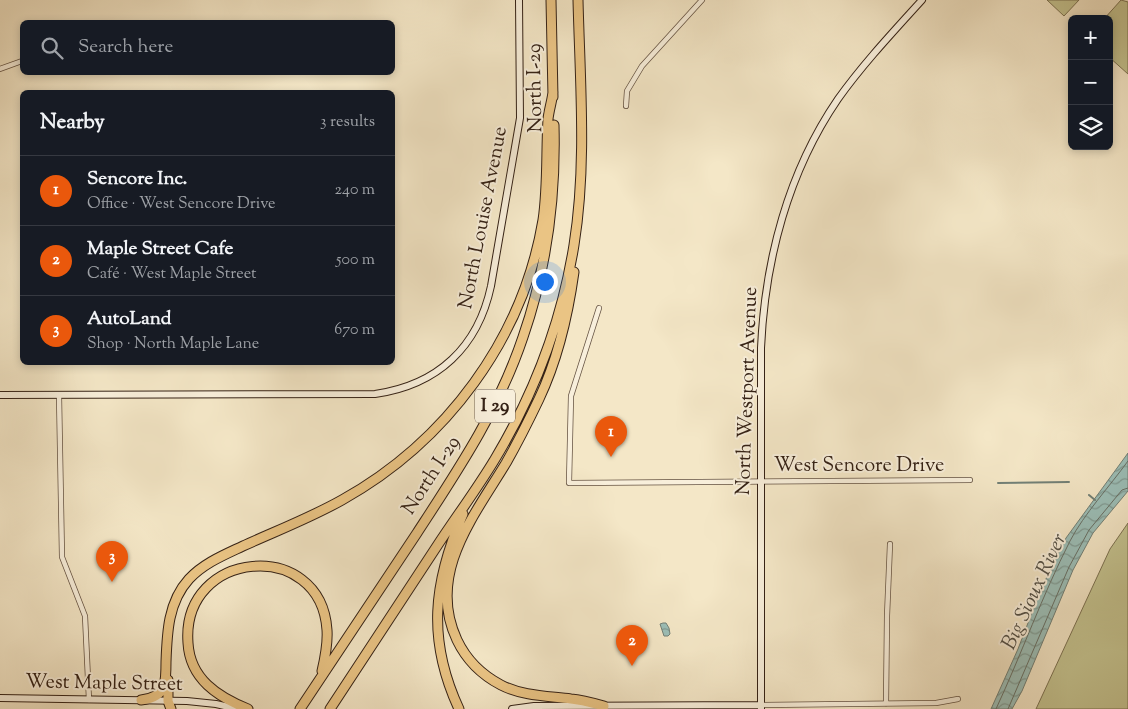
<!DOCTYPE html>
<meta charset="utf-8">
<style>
:root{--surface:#171b24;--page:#242831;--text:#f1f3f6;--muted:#9ea1a6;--line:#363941;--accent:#ea580c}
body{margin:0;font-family:"Sorts Mill Goudy",serif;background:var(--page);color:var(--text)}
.controls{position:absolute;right:15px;top:15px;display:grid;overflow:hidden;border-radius:8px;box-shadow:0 2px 8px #0003}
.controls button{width:45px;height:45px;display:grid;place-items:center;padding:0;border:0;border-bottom:1px solid var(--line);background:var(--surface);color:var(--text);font:25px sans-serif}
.you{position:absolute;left:544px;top:281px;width:18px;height:18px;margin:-12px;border:4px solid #fff;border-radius:50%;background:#1a73e8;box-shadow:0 0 0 8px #1a73e833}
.badge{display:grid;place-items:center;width:32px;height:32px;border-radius:50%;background:var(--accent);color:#fff;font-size:16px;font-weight:700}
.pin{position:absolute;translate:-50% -41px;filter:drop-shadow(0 1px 2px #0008)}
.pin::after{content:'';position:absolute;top:26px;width:18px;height:15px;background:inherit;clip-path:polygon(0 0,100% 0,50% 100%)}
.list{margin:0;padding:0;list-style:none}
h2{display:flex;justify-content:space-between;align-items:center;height:65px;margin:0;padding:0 20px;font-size:21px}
h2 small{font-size:16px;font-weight:400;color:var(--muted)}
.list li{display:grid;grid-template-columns:32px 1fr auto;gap:15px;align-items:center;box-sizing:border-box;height:70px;padding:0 20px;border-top:1px solid var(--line)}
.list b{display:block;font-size:19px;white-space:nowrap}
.list p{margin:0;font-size:16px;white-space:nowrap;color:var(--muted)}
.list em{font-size:16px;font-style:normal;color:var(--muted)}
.icon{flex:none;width:28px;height:28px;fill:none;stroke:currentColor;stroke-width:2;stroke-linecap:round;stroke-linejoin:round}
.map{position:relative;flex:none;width:1128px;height:709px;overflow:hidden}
.search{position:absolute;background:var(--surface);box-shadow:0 2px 8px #0003;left:20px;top:20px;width:375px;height:55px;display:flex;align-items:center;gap:12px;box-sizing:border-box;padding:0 18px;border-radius:8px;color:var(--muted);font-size:19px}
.panel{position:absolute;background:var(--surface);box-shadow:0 2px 8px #0003;left:20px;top:90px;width:375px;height:275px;border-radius:8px}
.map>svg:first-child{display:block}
.green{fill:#c4c390;stroke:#7c7252}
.water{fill:url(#water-waves);stroke:#728077}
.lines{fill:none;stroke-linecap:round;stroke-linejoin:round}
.shore{stroke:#687066;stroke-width:1}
.stream{stroke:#728077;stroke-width:2}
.street-casing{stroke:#645242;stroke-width:6}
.secondary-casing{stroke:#342115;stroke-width:8}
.highway-casing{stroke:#342115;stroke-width:11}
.street{stroke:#f8efdb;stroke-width:4.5}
.secondary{stroke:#f8efdb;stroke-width:6}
.highway{stroke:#eac484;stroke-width:9}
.labels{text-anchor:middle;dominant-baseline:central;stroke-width:4;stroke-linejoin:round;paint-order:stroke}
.shield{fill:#f8efdb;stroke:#6f5f50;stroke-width:1}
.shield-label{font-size:19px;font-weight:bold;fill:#342115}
.street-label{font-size:20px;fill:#342115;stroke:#f8efdb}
.water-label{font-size:21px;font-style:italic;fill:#535046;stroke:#f8efdb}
</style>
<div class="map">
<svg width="1128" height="709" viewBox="0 0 1128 709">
<defs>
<pattern id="water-waves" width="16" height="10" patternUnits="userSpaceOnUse" patternTransform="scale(1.25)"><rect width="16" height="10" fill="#9cbfb8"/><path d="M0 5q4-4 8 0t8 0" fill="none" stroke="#809b94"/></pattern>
</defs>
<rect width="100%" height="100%" fill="#f4e7c7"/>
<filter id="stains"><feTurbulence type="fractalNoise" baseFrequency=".004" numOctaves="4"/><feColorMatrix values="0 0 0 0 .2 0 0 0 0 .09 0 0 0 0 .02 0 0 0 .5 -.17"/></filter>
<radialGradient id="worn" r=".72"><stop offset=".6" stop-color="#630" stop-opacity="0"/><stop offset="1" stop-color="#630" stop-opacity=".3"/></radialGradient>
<path class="green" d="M1047,0H1079L1064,16Z
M1121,0L1128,2V74L1109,57V19H1104Z
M1128,523V709H1036L1110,549Z"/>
<path class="water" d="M1128,453V491L1093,533L1073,570L1022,691L1012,709H991L1018,649L1041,589L1066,538Z
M663,623H666L669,628L670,634L668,636H664L660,624Z"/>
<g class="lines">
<path class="shore" d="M996,709C1022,653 1042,596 1070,541C1084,514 1110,486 1128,461
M1008,709L1069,567L1089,530L1122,490L1128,488"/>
<path class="stream" d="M998,483L1069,482
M1089,495L1095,500"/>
<defs>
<path id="street" d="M0,69L22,61
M626,106L627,91L642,66L702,0
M599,308L571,396L569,483L970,480
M59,395L62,557L85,616L89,700
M886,704L887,616L890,544
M761,705L936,703L958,699"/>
<path id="secondary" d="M0,395L375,394C438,385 478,347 491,286L520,118L519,0
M0,698L187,701L216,704L237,709
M512,709L534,706L761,705
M761,709V348C765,260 788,172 838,99C863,64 893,32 922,0"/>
<path id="highway" d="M551,0L553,97
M574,272C568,315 558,359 539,399C529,420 518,442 506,463C474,516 426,574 457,640C466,659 482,675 501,685C522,696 548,696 571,699C582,700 593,703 604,706
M168,680V701L171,709
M141,700C151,699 160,696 164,686C166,679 166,670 166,662C167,633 168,602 189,579C204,563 224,555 243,546C276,531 310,518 342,500C446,442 523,339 543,220C548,186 546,153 548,119C549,110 552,101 553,92
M248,709C218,697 190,679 188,643C181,549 321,537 327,630C328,644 325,658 322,671
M300,709C339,650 378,591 417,533C458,470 499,409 523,337C547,268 556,198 554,125
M330,709C365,655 401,601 437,546C456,517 477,489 495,459C534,394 562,320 574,245C587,164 580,82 578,0
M459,709C427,640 433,583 463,514"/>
</defs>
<use href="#street" class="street-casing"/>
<use href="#secondary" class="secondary-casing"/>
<use href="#highway" class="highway-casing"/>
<use href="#street" class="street"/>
<use href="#secondary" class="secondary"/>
<use href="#highway" class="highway"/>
</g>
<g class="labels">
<rect class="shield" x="475" y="389.5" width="40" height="33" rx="4"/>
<g class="shield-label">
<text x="495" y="406">I 29</text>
</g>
<g class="street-label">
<text transform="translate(536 88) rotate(-91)">North I-29</text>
<text transform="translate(484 218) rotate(-79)">North Louise Avenue</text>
<text transform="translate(748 391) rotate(-88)">North Westport Avenue</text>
<text x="859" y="466">West Sencore Drive</text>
<text transform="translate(432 476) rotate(-57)">North I-29</text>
<text transform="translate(104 684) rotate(1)">West Maple Street</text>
</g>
<g class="water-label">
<text transform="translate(1035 592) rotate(-65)">Big Sioux River</text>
</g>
</g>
<rect width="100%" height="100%" filter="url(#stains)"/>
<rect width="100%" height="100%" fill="url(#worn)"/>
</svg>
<div class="controls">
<button>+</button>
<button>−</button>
<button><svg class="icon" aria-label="layers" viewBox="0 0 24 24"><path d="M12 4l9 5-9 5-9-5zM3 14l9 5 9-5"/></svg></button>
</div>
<div class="you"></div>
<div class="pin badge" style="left:611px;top:457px">1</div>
<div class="pin badge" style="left:632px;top:666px">2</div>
<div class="pin badge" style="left:112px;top:582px">3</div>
<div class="search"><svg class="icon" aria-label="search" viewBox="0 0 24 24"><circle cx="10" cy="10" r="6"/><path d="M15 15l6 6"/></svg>Search here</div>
<section class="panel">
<h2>Nearby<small>3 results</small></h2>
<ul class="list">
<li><span class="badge">1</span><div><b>Sencore Inc.</b><p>Office · West Sencore Drive</p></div><em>240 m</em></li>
<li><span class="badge">2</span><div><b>Maple Street Cafe</b><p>Café · West Maple Street</p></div><em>500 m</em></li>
<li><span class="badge">3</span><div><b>AutoLand</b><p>Shop · North Maple Lane</p></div><em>670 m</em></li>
</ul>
</section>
</div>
